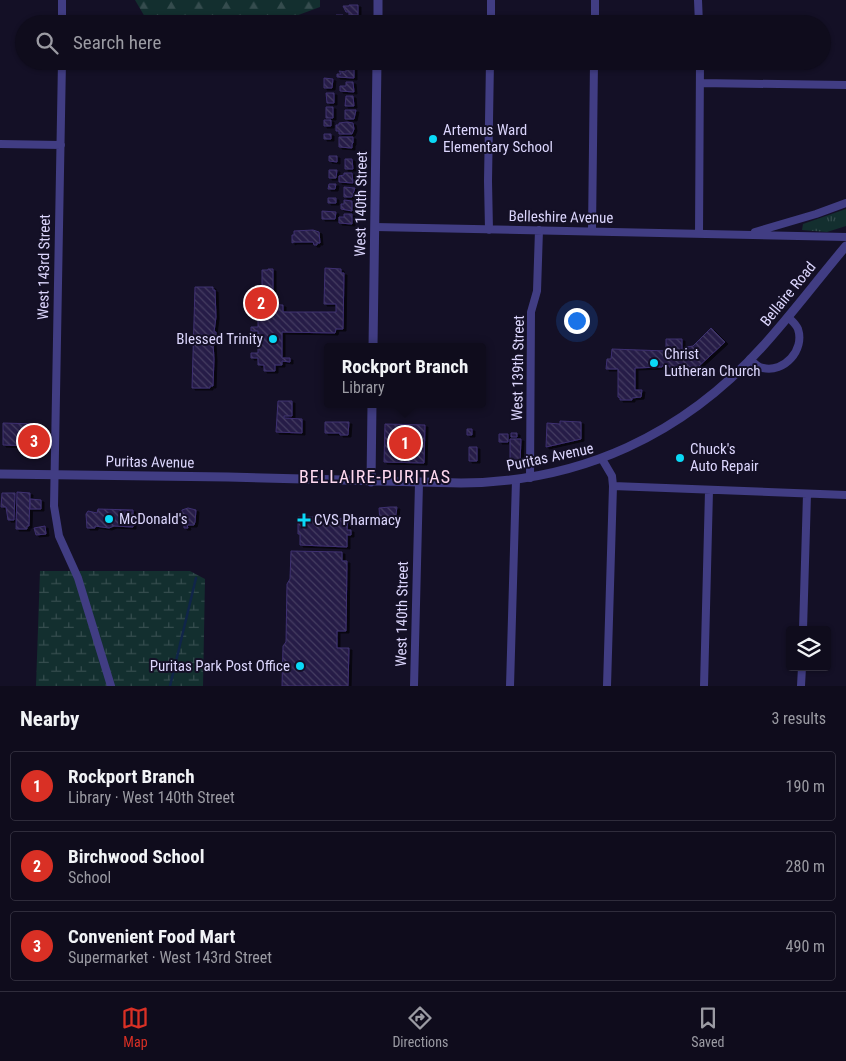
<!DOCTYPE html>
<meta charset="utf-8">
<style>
:root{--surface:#0f0c1c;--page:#181525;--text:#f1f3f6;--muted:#9b9ba3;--line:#2f2c3b;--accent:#d93025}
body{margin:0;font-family:"Roboto Condensed",sans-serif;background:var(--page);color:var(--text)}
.controls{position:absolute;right:15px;bottom:15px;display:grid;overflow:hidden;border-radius:5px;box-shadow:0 1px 4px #0004}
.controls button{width:45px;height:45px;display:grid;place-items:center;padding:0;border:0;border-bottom:1px solid var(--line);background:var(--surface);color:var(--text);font:25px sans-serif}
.you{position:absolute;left:576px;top:320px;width:18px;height:18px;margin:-12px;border:4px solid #fff;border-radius:50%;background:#1a73e8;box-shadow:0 0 0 8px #1a73e833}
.badge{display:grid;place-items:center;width:32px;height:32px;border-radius:50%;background:var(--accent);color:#fff;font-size:16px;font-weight:700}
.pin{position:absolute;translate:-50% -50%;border:2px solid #fff;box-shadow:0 1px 5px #0006}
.popup{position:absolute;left:324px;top:343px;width:162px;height:65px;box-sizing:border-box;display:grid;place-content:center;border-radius:5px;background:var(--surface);filter:drop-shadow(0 1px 4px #0005);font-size:16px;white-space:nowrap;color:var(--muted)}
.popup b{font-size:19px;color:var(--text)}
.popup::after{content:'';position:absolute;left:50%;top:100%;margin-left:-10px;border:10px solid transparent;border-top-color:var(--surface)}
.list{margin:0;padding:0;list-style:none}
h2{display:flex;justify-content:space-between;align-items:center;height:65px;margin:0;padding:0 20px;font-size:21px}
h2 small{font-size:16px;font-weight:400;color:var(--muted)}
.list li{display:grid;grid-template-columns:32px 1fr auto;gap:15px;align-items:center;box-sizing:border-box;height:70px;margin:0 10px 10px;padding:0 10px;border:1px solid var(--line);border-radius:5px}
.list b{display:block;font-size:19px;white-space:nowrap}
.list p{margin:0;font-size:16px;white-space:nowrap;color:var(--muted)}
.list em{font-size:16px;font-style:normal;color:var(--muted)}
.icon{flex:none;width:28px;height:28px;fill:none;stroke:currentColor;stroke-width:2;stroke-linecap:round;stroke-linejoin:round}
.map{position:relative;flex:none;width:846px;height:686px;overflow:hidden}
.search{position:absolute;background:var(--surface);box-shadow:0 1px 4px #0004;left:15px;right:15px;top:15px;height:55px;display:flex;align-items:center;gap:12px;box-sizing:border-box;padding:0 18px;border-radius:28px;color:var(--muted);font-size:19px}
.sheet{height:305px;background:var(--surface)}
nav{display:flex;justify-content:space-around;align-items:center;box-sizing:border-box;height:70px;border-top:1px solid var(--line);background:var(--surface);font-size:14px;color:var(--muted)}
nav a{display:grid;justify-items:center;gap:2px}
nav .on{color:var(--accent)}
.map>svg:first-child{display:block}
.grass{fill:url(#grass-tufts)}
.forest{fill:url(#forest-firs)}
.wetland{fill:url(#wetland-marsh)}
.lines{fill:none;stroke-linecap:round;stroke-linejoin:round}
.stream{stroke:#102549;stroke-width:2.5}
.building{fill:url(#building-back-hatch);stroke:#3e3071;filter:url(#shadow)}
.minor{stroke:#413d83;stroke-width:8}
.tertiary{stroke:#413d83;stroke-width:9}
.poi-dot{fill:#0ad9f6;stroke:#141026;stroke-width:2}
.labels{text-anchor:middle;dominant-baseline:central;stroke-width:4;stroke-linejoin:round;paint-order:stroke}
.poi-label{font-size:15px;fill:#dcd6fd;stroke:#141026;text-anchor:start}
.street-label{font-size:15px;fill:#dcd6fd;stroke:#141026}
.quarter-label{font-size:18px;letter-spacing:1px;fill:#fed8ef;stroke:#141026}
</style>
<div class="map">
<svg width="846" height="686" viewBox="0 0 846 686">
<defs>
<pattern id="grass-tufts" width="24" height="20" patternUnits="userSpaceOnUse" patternTransform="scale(1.25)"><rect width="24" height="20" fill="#132f2f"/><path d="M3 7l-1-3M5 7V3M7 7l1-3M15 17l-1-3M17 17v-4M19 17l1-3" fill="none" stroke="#354c4e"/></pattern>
<pattern id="forest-firs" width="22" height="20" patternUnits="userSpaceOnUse" patternTransform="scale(1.25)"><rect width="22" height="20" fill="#132f2f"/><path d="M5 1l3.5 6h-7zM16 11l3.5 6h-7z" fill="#354c4e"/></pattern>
<pattern id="wetland-marsh" width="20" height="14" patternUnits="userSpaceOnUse" patternTransform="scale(1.25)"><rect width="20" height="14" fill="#132f2f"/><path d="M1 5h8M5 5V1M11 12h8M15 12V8" fill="none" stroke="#354c4e"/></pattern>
<pattern id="building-back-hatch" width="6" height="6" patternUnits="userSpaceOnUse" patternTransform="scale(1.25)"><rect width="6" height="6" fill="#261d46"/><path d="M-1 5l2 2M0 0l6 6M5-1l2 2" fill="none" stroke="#453d62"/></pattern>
<filter id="shadow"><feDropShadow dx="3" dy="2" stdDeviation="0" flood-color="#0009"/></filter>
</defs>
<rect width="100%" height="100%" fill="#141026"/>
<path class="grass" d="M846,209V226L827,232L802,230L803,224Z"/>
<path class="forest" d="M135,0H320V7L274,24H149Z"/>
<path class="wetland" d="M40,571H190L205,579L203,686H36Z"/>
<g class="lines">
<path class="stream" d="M170,686L196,578"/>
</g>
<path class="building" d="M349,5H358V15H349V12H346L343,6H349Z
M336,15H343V20H336Z
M338,61H354V64H338Z
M346,68H354V78L337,77V74H341L339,71L346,72Z
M324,78L333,79L332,88H324Z
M346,82H353L354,92L340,91V86H346Z
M326,93H334V103H327Z
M346,96H353L354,106H345Z
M326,107H333V118H326Z
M345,110H356L354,119H345Z
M324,120H331V126H324Z
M347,122L353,123L354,129L352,134H339V131H336V125H339V123Z
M324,134H331V139H324Z
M339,137H353V143L352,144V148L339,147Z
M329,156H337V162L329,161Z
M345,159H352L353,169H345Z
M329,170H337L336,178H329Z
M344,173H352L353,183L339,182V176L344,175Z
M329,184H336L335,189H328Z
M344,187L355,188L352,197H344Z
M328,198H336V203H328Z
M344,200L352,201V211L341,209V204H344Z
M322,211L336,212L335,219H322Z
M344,214H352V224L339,223V217H344Z
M313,230L319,232L320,243H317V245H314L313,242H294L292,243V235H294V231Z
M325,268L341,269V273H344L343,329H336L335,333L282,332V358H290V362L282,361V365H275V371H264V365H258V358H251V353H258V331H251V327H258V304L283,305V312H336V304H324Z
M268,269H273V293L262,295V270H268Z
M195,287H213V290H215L216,317L214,332H216V343H213L214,359L213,386H210V388H192Z
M711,328L725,342L698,367L670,368V366L663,365L662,367L635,368V390H642L641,397L632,398V400H620V398L618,397V369H606L607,359H611L612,349L666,351V339H682V350H686L687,347L693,346Z
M278,401H292V416H284V418L302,419V433L276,432Z
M560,421L581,422V439L546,447L547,423L560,424Z
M325,422H349L348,435H340V433H325Z
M3,423L38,424V446L3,445Z
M385,424L425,425L424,463L384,462Z
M467,429H472V435H467Z
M511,433H517V437H511Z
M499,434H508V442H499Z
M510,439H521L520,464H510Z
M469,447H477V461H469Z
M17,492L30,493L29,526H27V529H16Z
M2,493H15L14,520H8L6,507H1Z
M30,499L41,500V509H30Z
M390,507H397L395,521L385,520V523L380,522L379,508Z
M188,508L196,510L195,522L194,525H187L188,528H184V523L181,522L182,510Z
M98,509L133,510V527L114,526L109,528L95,526V528H87L86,514L88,511L97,513Z
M298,517H314V520L337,521V518L348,519L347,530H351V535H347V547L300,545V534H298Z
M45,526L46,534L36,535L34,528Z
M291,551L342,552V561H347L346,631H337V648H349L348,686H282L283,646L286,642L287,584L290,579Z"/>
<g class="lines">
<path class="minor" d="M698,0L699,24
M62,24V0
M491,24V0
M595,24V0
M62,61L54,506L59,536L78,578L111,686
M700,83L846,85
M0,144L61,145
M375,227L846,237
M489,230L488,181L490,61
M592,231L594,61
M755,232L816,214L846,203
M699,234L700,61
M750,359C754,363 757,367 763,368C784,373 805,350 798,329C796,324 792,321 788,317
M602,459L612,476L613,486L846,495
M530,478L531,312L537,291L539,230
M803,630L807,494
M414,686L419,483
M510,686L516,480
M607,686L613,486
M704,686L709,491
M801,686L802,667"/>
<path class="tertiary" d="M378,24V0
M373,347L377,61
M0,474L228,477L461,483C581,482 683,435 763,346C792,314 818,279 846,246
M371,482L372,404"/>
</g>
<g class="poi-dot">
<circle cx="433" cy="139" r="5"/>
<circle cx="273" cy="339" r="5"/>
<circle cx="654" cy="363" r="5"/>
<circle cx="680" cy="458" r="5"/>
<circle cx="109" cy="519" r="5"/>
<path d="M301.5 512.5h5v5h5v5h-5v5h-5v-5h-5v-5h5z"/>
<circle cx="300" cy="666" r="5"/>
</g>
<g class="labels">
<g class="poi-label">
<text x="443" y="130">Artemus Ward<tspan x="443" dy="17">Elementary School</tspan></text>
<text x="263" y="339" text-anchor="end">Blessed Trinity</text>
<text x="664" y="354">Christ<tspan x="664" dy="17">Lutheran Church</tspan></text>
<text x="690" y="449">Chuck's<tspan x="690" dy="17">Auto Repair</tspan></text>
<text x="119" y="519">McDonald's</text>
<text x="314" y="520">CVS Pharmacy</text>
<text x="290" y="666" text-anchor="end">Puritas Park Post Office</text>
</g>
<g class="street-label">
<text transform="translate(361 204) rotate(-89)">West 140th Street</text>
<text transform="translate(561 217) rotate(1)">Belleshire Avenue</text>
<text transform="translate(44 267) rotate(-89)">West 143rd Street</text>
<text transform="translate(788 294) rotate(-51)">Bellaire Road</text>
<text transform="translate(518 368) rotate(-89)">West 139th Street</text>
<text transform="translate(550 457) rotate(-12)">Puritas Avenue</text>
<text transform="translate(150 462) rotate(1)">Puritas Avenue</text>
<text transform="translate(402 614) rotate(-89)">West 140th Street</text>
</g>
<g class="quarter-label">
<text x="375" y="476">BELLAIRE-PURITAS</text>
</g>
</g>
</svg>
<div class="controls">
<button><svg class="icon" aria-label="layers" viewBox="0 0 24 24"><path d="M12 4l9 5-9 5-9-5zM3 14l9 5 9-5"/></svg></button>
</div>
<div class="you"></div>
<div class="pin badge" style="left:405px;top:443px">1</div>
<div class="popup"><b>Rockport Branch</b>Library</div>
<div class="pin badge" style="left:261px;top:303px">2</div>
<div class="pin badge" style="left:34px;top:441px">3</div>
<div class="search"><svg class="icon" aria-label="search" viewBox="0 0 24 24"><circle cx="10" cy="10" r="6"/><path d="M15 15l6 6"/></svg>Search here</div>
</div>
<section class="sheet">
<h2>Nearby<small>3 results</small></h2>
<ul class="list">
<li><span class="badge">1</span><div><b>Rockport Branch</b><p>Library · West 140th Street</p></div><em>190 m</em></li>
<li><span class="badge">2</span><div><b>Birchwood School</b><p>School</p></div><em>280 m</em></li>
<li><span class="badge">3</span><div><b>Convenient Food Mart</b><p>Supermarket · West 143rd Street</p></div><em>490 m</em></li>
</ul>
</section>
<nav>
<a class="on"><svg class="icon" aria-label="map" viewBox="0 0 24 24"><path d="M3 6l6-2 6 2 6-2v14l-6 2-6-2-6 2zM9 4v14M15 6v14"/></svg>Map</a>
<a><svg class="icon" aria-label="directions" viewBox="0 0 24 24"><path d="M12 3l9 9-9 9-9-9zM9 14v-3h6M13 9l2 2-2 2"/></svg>Directions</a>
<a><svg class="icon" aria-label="saved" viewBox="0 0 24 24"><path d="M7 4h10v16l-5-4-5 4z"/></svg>Saved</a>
</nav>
